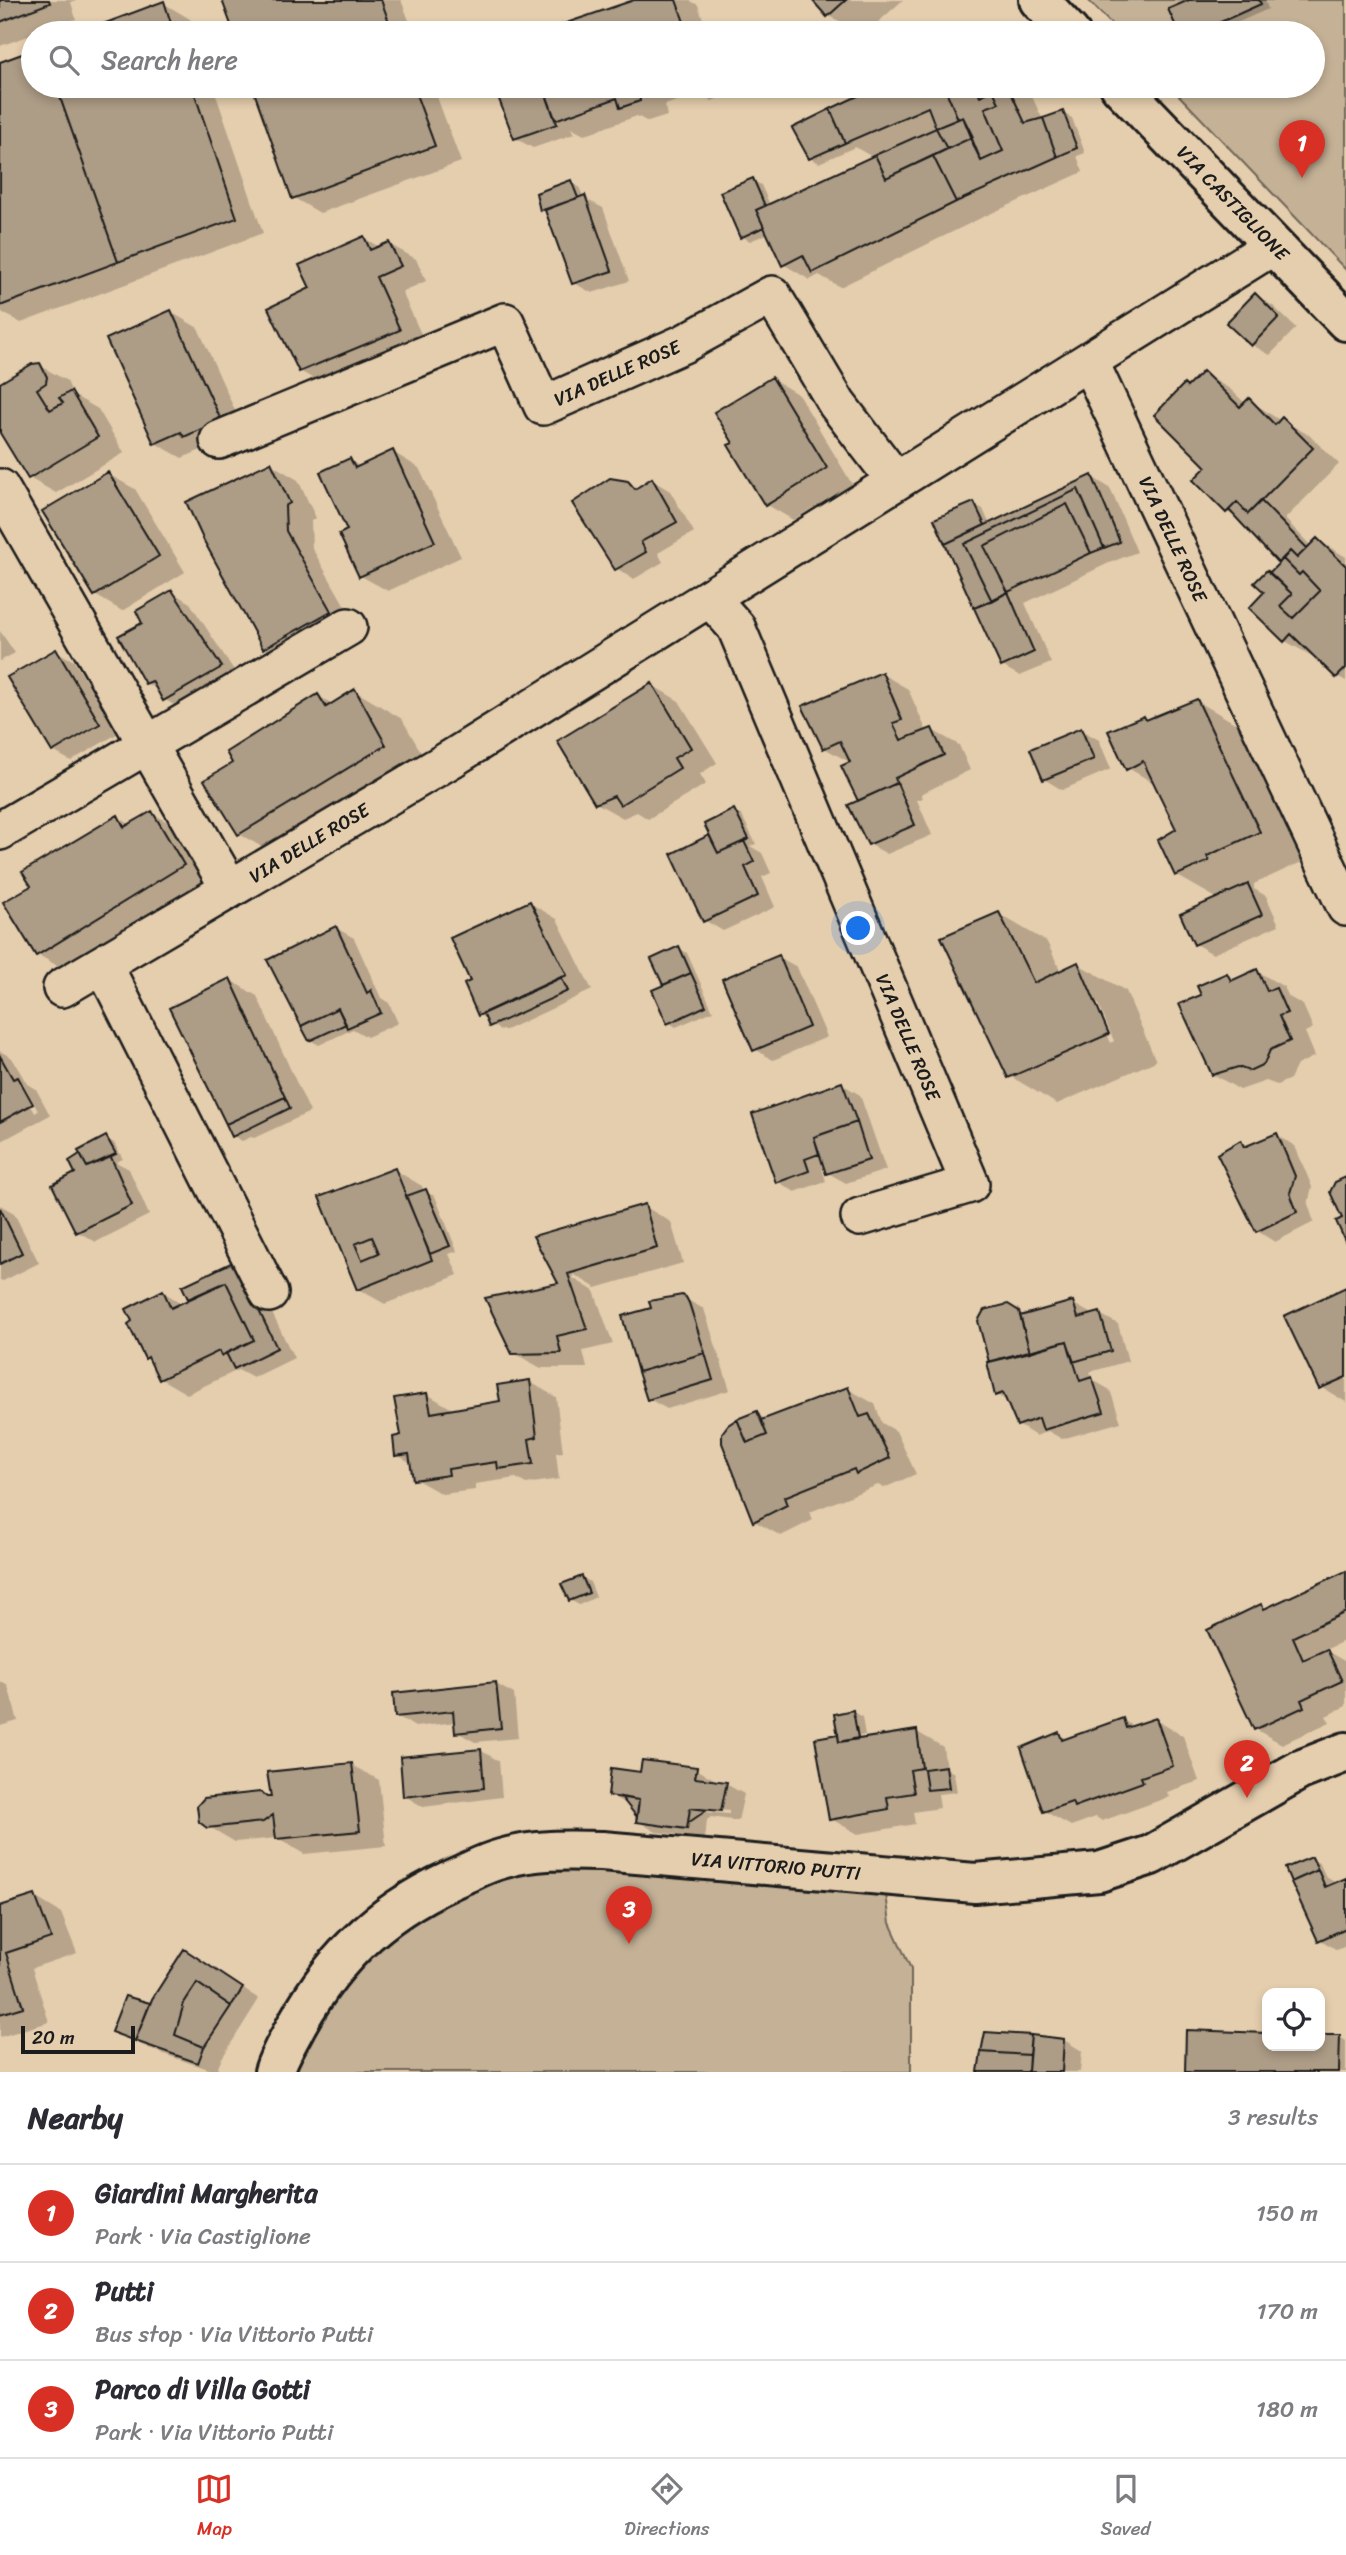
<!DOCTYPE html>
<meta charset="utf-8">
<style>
:root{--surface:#fff;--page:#f7f7f7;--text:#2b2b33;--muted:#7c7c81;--line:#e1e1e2;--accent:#d93025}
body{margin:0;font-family:Sriracha,sans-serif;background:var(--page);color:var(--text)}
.controls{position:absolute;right:21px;bottom:21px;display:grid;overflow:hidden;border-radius:14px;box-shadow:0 4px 10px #0003}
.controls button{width:63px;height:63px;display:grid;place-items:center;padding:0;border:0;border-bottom:2px solid var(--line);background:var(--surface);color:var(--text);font:35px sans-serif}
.scale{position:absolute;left:21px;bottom:18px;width:114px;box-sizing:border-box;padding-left:7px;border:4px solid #1c1c1c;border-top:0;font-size:19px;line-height:24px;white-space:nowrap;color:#1c1c1c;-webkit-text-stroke:5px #e5ceae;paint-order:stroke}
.you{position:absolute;left:859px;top:929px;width:24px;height:24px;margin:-18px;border:5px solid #fff;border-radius:50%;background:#1a73e8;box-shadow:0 0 0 10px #1a73e833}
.badge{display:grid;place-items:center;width:46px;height:46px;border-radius:50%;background:var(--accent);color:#fff;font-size:23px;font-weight:700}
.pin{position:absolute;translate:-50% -58px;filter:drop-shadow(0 2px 4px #0008)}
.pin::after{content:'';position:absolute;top:37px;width:24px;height:21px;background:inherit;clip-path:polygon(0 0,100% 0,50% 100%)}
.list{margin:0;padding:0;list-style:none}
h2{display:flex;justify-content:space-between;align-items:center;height:91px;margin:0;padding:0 28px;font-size:30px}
h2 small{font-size:23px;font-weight:400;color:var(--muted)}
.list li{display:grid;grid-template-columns:46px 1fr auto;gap:21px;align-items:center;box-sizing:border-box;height:98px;padding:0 28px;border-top:2px solid var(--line)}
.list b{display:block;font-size:26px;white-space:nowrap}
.list p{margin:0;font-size:23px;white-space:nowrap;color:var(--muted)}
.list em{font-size:23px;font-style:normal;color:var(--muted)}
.icon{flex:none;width:38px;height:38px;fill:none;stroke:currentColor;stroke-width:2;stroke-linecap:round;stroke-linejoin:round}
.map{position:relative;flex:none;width:1346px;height:2072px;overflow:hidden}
.search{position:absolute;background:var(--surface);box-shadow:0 4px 10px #0003;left:21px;right:21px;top:21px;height:77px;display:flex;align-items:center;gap:18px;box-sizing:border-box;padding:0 24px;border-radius:38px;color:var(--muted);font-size:26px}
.sheet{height:385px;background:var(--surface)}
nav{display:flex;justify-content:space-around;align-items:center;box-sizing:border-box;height:98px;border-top:2px solid var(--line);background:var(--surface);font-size:19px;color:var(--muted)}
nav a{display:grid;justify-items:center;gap:4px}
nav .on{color:var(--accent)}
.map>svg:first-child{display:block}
.green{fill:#c4b196;stroke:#706659;stroke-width:2}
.shadow{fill:#0003;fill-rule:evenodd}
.building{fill:#ad9c86;stroke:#1c1c1c;stroke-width:2;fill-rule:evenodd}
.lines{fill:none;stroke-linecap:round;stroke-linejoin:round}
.street-casing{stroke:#1c1c1c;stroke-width:42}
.secondary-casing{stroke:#1c1c1c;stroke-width:44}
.street{stroke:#e5ceae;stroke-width:37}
.secondary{stroke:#e5ceae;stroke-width:38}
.labels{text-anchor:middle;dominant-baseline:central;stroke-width:5;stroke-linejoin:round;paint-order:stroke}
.street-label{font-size:19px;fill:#1c1c1c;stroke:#e5ceae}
</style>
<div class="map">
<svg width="1346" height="2072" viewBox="0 0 1346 2072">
<rect width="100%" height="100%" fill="#e5ceae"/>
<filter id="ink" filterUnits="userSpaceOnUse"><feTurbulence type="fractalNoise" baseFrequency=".0143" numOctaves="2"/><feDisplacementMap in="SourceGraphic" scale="14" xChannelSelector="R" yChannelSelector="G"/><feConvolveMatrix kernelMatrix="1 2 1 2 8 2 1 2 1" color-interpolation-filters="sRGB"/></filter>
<g filter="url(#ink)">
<path class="green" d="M1088,0H1346V270L1170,86H1313V33H1120Z
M478,1856L883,1873L890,1923L911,1969V2072H259L331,1964Z"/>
<path class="shadow" d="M0,0H77L71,2L76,19L0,46Z
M224,0H401L414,33H236Z
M640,0H689L698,5L708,33H542Z
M815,0H903L866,33H859L829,16Z
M1194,0H1265L1268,9L1214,33H1181L1171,10Z
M163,3L190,19L195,33H81Z
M33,51V86H213L263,233L21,323L0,311V63Z
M254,86H433L461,162L320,213L294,198Z
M496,86H727L723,87L726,95L712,101L699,93L665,105L667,116L648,122L637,116L584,135L571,128L574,134L533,148L515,138Z
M883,86H1027L1043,120L1063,113L1072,118L1085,153L1077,156L1083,172L983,217L840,287L819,275L810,280L783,264L767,234L750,241L741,236L752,180L761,185L770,205L874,158L855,147L819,163L810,158L830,111Z
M570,182L579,187L584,198L603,208L629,281L592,293L574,283L548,213L542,210Z
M364,238L381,248L389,244L416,259L426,281L402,292L426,345L327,387L300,371L312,289Z
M1255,295L1273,306L1296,328L1270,355L1252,345L1229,322Z
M171,312L198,328L246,435L206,448L182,458L155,443Z
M39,365L67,381L73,395L98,409L124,453L56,493L29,478L0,430V386Z
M1204,374L1230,389L1246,404L1249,400L1281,421L1282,420L1309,435L1339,464L1285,519L1311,546L1318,540L1346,557V681L1337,676L1314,654L1312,656L1285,641L1251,608L1266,592L1270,574L1281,563L1241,520L1227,512L1195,480L1209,467L1189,389Z
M772,379L799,395L852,484L793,520L766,504L735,444Z
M393,452L419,468L461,557L388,591L361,576L350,531L349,460L361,467Z
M271,464L298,480L316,518L311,521L312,548L357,627L291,664L264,648Z
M108,474L135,489L185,572L122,611L95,595Z
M1092,477L1110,488L1137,552L1109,563L1025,603L1051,663L1020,676L1002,666L936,520L974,504L983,509L990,525Z
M652,480L670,491L694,532L658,553L663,562L634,579L616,568L627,483L638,489Z
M172,592L190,603L239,678L182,710L164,699L159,691L146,683L145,624Z
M0,631L15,653L0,661Z
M56,651L74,661L117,734L71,761L53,751Z
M882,674L908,689L927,732L932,730L959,745L970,770L921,794L923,798L917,800L932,835L887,854L869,844L851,763L824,748Z
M652,685L679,701L717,763L700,774L706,784L648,819L637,812L623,818L596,803Z
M355,691L402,719L433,773L287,861L239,834L235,764L318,696L333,704Z
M1197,701L1245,729L1306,860L1254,884V889L1266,896L1279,925L1213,954L1195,944L1218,899L1176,875L1178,829L1157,785L1128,768L1144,718L1149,721Z
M1081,730L1099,740L1111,769L1062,790L1044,779Z
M734,811L742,816L756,844L750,846L762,853L771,873L762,877L775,907L723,931L704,920L709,837L714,840Z
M152,813L200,841L231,893L85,982L37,954L118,817L131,825Z
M530,903L557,919L592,990L506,1030H499L479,1014L473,982Z
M999,914L1047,942L1061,972L1078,964L1126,991L1156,1061L1057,1104L1010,1076ZM1094,1003H1098L1114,1041L1111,1043Z
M336,928L354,938L381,998L389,1003L398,1023L367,1037L353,1029L319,1045L310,1040Z
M679,948L687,953L713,1011L676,1027L668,1022L665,986L653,959Z
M779,957L797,967L827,1037L773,1060L755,1049Z
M1257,971L1284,987L1289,997L1303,1005L1313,1028L1305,1032L1315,1056L1297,1065L1290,1079L1277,1085L1266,1081L1240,1090L1213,1074L1203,996L1227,975L1236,980Z
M230,980L257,996L310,1112L254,1138L251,1137L242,1141L233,1136Z
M0,1051L12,1058L27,1084L36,1089L50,1115L0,1142ZM19,1083H23L38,1111L35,1113Z
M842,1084L860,1095L886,1170L846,1183L828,1173L826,1167L822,1169L826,1181L795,1192L777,1181Z
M1277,1135L1295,1146L1312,1187L1308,1204L1314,1222L1275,1242L1257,1231L1241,1142L1249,1147Z
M106,1138L114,1143L123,1159L116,1162L129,1169L149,1215L96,1242L78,1232L77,1174Z
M395,1170L422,1186L424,1192L435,1196L457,1251L449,1254L458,1275L385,1304L358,1289L321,1198Z
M0,1205L14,1213L39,1263L3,1281L0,1280Z
M644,1206L671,1222L683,1263L596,1288L573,1274V1278L594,1291L613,1344L583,1351L587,1368H541L514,1353L561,1284L535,1237Z
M253,1274L294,1358L253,1378L238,1370L187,1394L161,1379L152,1362L146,1358L163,1292L183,1304L191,1300L185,1287Z
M1346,1289V1402L1321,1387Z
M682,1297L704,1309L730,1390L667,1409L649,1399L653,1309Z
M1072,1303L1090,1313L1091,1316L1100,1314L1118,1324L1128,1361L1090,1372L1093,1380L1110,1390L1121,1422L1062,1439L1048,1431L1036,1436L1018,1425L1009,1402L997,1395L1007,1306L1025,1316Z
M530,1382L556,1397L563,1452L556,1453L559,1479L526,1484L516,1478L475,1484V1490L442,1494L415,1479L413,1464L397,1455L403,1437L427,1394L454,1410L502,1403Z
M848,1389L875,1404L882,1423L896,1431L916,1474L884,1488L878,1485L810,1512L813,1520L781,1536L754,1521L756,1413L766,1420Z
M1346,1574V1640L1325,1650L1346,1662V1706L1326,1716L1330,1722L1282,1744L1255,1729L1261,1606L1267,1610Z
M582,1577L590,1582L596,1597L579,1605L570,1600Z
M0,1681L8,1686L18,1721L0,1726Z
M496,1684L514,1694L518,1738L475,1742L457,1732L456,1722L415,1727L397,1716Z
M853,1712L862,1717L865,1735L846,1739V1742L917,1732L943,1747L946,1768L954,1773L957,1792L938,1794L940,1808L913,1812L915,1824L858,1834L831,1819L837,1736Z
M1123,1720L1134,1727L1156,1720L1183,1736L1199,1781L1167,1792L1169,1797L1102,1821L1096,1817L1071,1826L1044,1811L1059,1734L1068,1740Z
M480,1750L499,1761L502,1797L423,1807L405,1796Z
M352,1765L379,1780L386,1846L304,1854L277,1838L235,1842L208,1826Z
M696,1769L714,1779V1782L726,1784L744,1794L738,1821L711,1817L707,1820L705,1838L656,1832L638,1821L639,1817L630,1806L609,1795L641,1774ZM703,1808L729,1811V1814L707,1812Z
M1312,1859L1320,1864L1326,1877L1336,1883L1346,1880V1946L1337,1950L1319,1939Z
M35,1897L61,1913L77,1953L32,1968L49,2022L0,2037V1908Z
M202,1962L259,1999L222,2058L216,2072L155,2051L113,2032L151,2005Z
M1188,2032L1267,2035V2046H1320V2036L1340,2037L1346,2041V2072H1186Z
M987,2034L1064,2040L1082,2051L1080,2072H980Z"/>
<path class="building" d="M0,0H49L50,3L0,22Z
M222,0H381L393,33H234Z
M634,0H676L688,33H537Z
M812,0H846L827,17Z
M1189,0H1259L1261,4L1196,33H1179L1168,9Z
M164,1L174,33H79Z
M1003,25L1007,33H988Z
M33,50V86H56L118,262L0,306V62Z
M56,86H192L237,218L118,262Z
M252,86H413L435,146L292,199Z
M494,86H543L557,124L514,139Z
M543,86H652L639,90L640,101L620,108L617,98L555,120Z
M879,86H944L958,119L936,128L928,107L845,143L830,109Z
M944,86H976L980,96L993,90L999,103L985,108L1003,151L981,161L963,117L958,119Z
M976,86H1008L1025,123L1043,118L1057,157L956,202L933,156L970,138L981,161L1003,151L985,108L999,103L993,90L980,96Z
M830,109L845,143L809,159L792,128Z
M1063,111L1077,148L1057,157L1043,118Z
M963,117L973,137L947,149L936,128Z
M936,128L947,149L886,178L875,155Z
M875,155L886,178L933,156L956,202L812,273L803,255L782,266L756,210Z
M753,178L765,206L756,210L764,227L740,238L720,192Z
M571,180L578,198L540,211L536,193Z
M585,195L612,271L572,284L545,210Z
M364,236L370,250L389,242L401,266L376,277L400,330L299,372L268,308L310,288L299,265Z
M1255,293L1279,317L1251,346L1226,323Z
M171,310L221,420L184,437L181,432L154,444L106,339Z
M40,363L47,377L46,383L37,389L50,410L63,403L59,398L71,391L98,437L28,479L0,433V383L32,364Z
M1203,371L1240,407L1249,398L1275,425L1282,417L1313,448L1248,514L1237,502L1226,513L1193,480L1206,467L1154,415L1184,384L1187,387Z
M772,377L827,468L765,506L728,445L733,443L714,412Z
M393,450L435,542L359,577L339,534L347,530L320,472L350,458L355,468Z
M271,462L290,503L285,506L286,531L331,611L263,649L204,541L186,502Z
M108,472L159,556L94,596L42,511Z
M1092,475L1120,542L1104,548L1078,489L964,544L992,601L974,608L945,544Z
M610,478L628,481L635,489L652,478L677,522L641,542L646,552L615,570L572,503Z
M1078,489L1104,548L1091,553L1067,504L984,546L1008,592L992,601L964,544Z
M1261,501L1307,548L1297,558L1290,551L1278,563L1229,510L1237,502L1248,514Z
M974,502L985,525L945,544L934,519Z
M1067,504L1091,553L1008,592L984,546Z
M1317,538L1346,566V668L1336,678L1291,634L1284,642L1249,608L1264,592L1254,583L1267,570L1292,594L1280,606L1293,618L1320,591L1302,572L1299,575L1283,559L1290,551L1297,558Z
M1283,559L1299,575L1302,572L1320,591L1293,618L1280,606L1292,594L1269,573Z
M172,590L222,667L163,701L152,681L145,684L118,636L142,623L136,611Z
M1008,592L1034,652L1001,667L974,608Z
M56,649L100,724L52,752L7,677Z
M882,672L902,720L893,723L901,740L932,728L944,755L895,778L897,783L858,801L841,766L850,762L840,741L823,749L802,706Z
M652,683L691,748L674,758L680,768L620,805L614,796L595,804L557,741Z
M355,689L386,745L238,835L204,780L232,763L226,752L318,694L326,707Z
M1197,699L1260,832L1207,856L1209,861L1175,876L1158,840L1176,829L1143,761L1126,770L1108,731L1144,716L1146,720Z
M1081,728L1094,759L1043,780L1030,749Z
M897,783L915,825L868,845L848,805Z
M734,809L749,839L718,853L704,824Z
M152,811L184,865L36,956L3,902L31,886L22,872L118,815L124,827Z
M709,835L718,853L744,841L754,862L745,867L758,896L703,922L671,854Z
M1248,884L1262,915L1194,945L1180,914Z
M530,901L567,975L478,1016L464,984L470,981L450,938Z
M999,912L1034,983L1078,962L1109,1034L1008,1078L941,937Z
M336,926L367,993L371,990L381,1013L347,1028L338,1008L301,1026L267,960Z
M679,946L691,973L663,985L651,959Z
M779,955L809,1027L753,1051L722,979Z
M1257,969L1267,991L1276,988L1287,1013L1279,1016L1290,1041L1270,1050L1264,1064L1249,1071L1238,1067L1212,1075L1179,1004L1201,995L1197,986L1227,973L1231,981Z
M691,973L706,1006L667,1024L652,990Z
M561,977L568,991L489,1027L483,1013Z
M230,978L285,1097L226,1124L169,1008Z
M338,1008L346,1024L309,1041L301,1026Z
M0,1056L13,1079L18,1077L33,1104L0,1122Z
M842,1082L857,1122L814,1137L819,1154L805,1159L809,1171L776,1183L752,1114Z
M285,1097L290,1108L232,1137L226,1124Z
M857,1122L869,1160L826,1174L814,1137Z
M1277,1133L1295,1176L1290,1193L1297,1212L1256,1232L1217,1154L1241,1140L1244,1147Z
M106,1136L116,1154L87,1167L78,1151Z
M80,1154L87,1167L111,1157L132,1205L76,1233L52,1185L75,1173L69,1161Z
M395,1168L432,1260L357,1290L319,1197ZM372,1237L379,1253L362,1260L355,1244Z
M1346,1177V1243L1336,1221L1342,1218L1330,1192L1335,1182Z
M426,1189L450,1246L430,1254L406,1196Z
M645,1204L657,1248L568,1274L587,1329L557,1336L561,1353L512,1354L485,1298L558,1283L533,1236Z
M0,1208L22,1253L0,1264Z
M235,1261L277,1348L234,1369L226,1353L254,1340L226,1282L188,1299L182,1286Z
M226,1282L254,1340L221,1356L219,1351L159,1380L148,1357L145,1359L128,1324L132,1321L126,1309L163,1290L171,1308Z
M1346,1287V1377L1319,1389L1284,1316Z
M682,1295L686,1297L689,1303L705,1353L638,1372L622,1316L651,1308L649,1301Z
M1073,1301L1078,1318L1100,1312L1111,1351L1073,1362L1067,1341L1030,1352L1020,1316Z
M1008,1304L1019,1311L1030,1352L989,1362L978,1321L984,1310Z
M1067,1341L1080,1381L1092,1377L1104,1412L1043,1430L1039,1418L1017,1426L1003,1393L995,1396L987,1362Z
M705,1353L713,1380L647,1400L638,1372Z
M530,1380L537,1437L529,1439L533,1464L498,1469L497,1462L448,1469L449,1475L413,1480L409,1454L395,1456L393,1437L401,1435L394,1398L427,1393L431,1413L500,1401L497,1385Z
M848,1387L860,1417L869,1414L890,1458L856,1474L854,1469L784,1497L787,1505L753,1522L722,1443V1433L728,1425L737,1419L747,1443L767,1435L761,1420Z
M757,1411L767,1435L747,1443L737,1419Z
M1346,1571V1612L1293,1637L1303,1660L1327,1649L1342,1681L1301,1700L1304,1707L1254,1730L1207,1630L1261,1604L1264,1609Z
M582,1576L589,1593L569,1601L561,1584Z
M496,1682L501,1728L455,1733L453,1711L395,1717L393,1693Z
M853,1710L858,1738L839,1742L834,1714Z
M1123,1718L1126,1728L1156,1718L1173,1766L1141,1777L1143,1782L1074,1807L1072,1802L1043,1812L1021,1748L1059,1732L1062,1740Z
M917,1730L922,1768L910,1770L914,1793L887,1797L889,1809L829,1820L815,1738L838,1734L839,1742Z
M481,1749L484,1788L403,1797L400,1757Z
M642,1760L697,1767L695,1778L727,1782L721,1811L690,1808L687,1829L636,1822L639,1800L608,1796L611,1768L640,1772Z
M352,1763L360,1831L276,1839L273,1815L263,1822L207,1828L199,1822L197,1806L204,1798L260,1792L267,1797H271L267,1772Z
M946,1766L949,1788L927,1790L924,1769Z
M621,1797L639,1800L637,1817Z
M690,1808L707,1810L688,1823Z
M1312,1857L1318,1870L1291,1882L1285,1868Z
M1318,1870L1325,1887L1346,1878V1928L1318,1941L1291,1882Z
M35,1895L51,1938L6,1953L23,2007L0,2014V1906Z
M184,1949L243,1988L231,2006L197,1983L184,2003L175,2035L204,2047L198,2063L135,2041L152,1999Z
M197,1983L231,2006L204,2047L175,2035L184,2003Z
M125,1996L150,2003L135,2041L111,2032Z
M1186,2030L1267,2033V2046H1320V2035H1340L1339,2072H1185Z
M985,2032L1031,2035L1029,2055L981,2052Z
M1031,2035L1064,2039L1062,2072H1028Z
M981,2052L1029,2055L1028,2072H978Z"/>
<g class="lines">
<defs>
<path id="street" d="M1089,361L1346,907
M219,440L505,322L543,406L685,343L772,295L837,404L896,481
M0,488L230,889
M710,598L736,627L970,1184L860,1217
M0,831L348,627
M103,964L269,1293
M62,988L451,759L1273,246"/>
<path id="secondary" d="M1039,0L1070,33
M1120,86L1346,321
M274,2072C279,2055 289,2040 297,2024C338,1950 388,1906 466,1873C477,1868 489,1862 501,1859C534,1849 567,1850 602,1851L975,1883L1099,1872L1151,1855L1300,1770L1346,1752"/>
</defs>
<use href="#street" class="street-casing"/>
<use href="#secondary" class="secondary-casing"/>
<use href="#street" class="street"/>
<use href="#secondary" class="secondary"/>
</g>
</g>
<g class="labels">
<g class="street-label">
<text transform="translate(1233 203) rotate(46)">VIA CASTIGLIONE</text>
<text transform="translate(617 373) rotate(-24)">VIA DELLE ROSE</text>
<text transform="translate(1173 539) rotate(65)">VIA DELLE ROSE</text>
<text transform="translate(309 843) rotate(-31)">VIA DELLE ROSE</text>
<text transform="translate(908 1037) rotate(67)">VIA DELLE ROSE</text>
<text transform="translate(776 1866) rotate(5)">VIA VITTORIO PUTTI</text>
</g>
</g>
</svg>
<div class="controls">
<button><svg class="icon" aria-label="locate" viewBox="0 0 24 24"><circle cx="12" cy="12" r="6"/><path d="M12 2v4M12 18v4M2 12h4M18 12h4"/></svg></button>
</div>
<div class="scale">20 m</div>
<div class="you"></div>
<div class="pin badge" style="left:1302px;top:178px">1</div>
<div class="pin badge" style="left:1247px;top:1798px">2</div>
<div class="pin badge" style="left:629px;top:1944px">3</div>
<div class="search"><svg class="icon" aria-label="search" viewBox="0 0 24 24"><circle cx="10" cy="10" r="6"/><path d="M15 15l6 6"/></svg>Search here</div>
</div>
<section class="sheet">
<h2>Nearby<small>3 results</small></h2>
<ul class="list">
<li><span class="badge">1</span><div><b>Giardini Margherita</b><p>Park · Via Castiglione</p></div><em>150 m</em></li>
<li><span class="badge">2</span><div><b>Putti</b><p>Bus stop · Via Vittorio Putti</p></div><em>170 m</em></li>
<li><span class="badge">3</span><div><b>Parco di Villa Gotti</b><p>Park · Via Vittorio Putti</p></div><em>180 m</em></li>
</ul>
</section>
<nav>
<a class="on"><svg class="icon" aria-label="map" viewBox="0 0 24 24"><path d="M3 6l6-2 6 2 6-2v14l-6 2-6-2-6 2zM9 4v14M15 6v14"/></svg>Map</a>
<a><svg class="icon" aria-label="directions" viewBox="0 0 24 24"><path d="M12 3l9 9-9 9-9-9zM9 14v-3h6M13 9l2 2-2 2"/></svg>Directions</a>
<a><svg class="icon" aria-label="saved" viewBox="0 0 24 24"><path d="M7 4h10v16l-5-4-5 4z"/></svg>Saved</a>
</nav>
